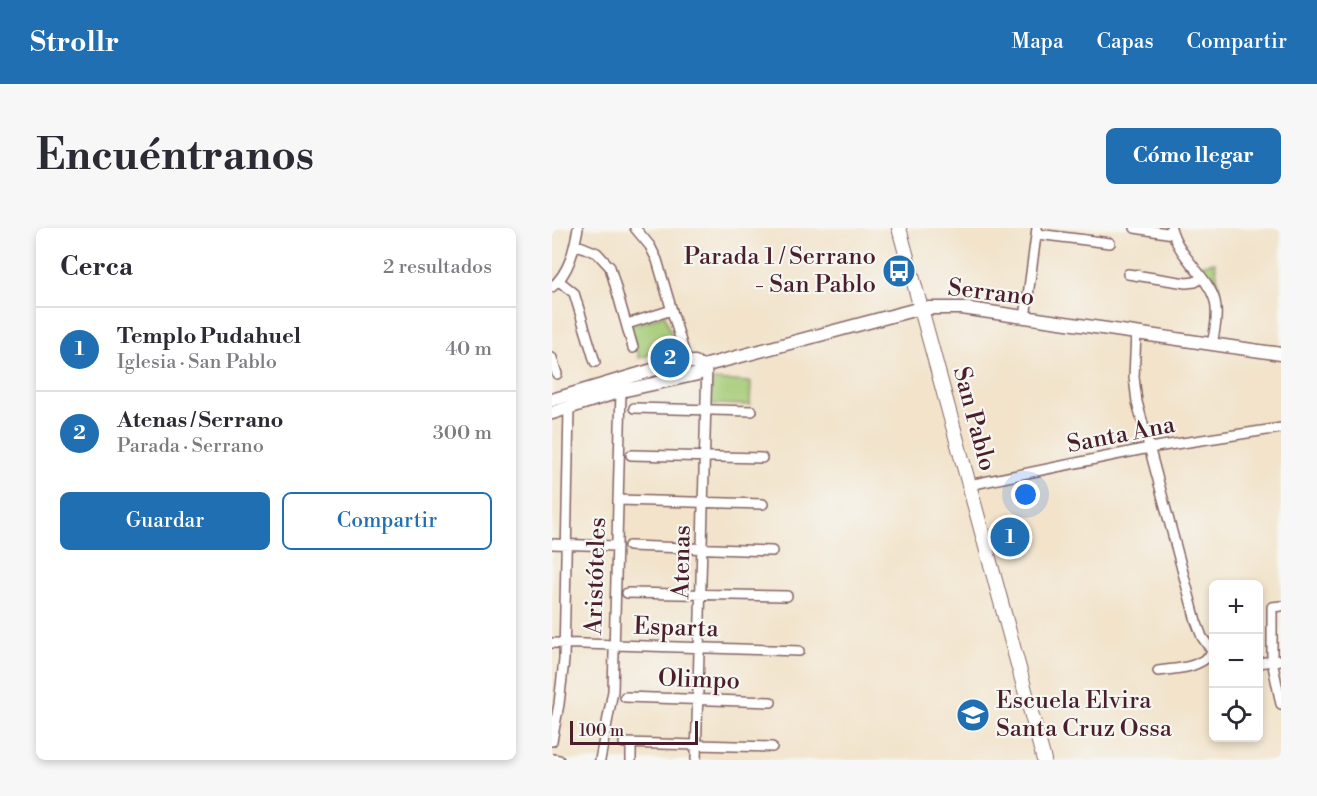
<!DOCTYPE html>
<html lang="es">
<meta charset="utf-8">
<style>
:root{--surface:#fff;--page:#f7f7f7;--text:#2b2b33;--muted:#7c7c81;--line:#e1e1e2;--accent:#1f6fb2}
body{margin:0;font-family:"Libre Bodoni",serif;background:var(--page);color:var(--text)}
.controls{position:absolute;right:18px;bottom:18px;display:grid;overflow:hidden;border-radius:9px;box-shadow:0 3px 9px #0003}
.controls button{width:54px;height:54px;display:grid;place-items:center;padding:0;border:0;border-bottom:2px solid var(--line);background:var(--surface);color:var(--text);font:30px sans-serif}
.scale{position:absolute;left:18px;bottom:15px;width:128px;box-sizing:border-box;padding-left:6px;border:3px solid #4a1f2b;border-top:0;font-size:16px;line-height:21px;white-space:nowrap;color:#4a1f2b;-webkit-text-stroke:4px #f6f6f2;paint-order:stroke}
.you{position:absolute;left:474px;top:267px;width:21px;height:21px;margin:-15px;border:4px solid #fff;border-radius:50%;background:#1a73e8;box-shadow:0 0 0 9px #1a73e833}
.badge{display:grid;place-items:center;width:39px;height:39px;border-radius:50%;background:var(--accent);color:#fff;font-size:20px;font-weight:700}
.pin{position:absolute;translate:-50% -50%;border:3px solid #fff;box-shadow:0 2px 6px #0006}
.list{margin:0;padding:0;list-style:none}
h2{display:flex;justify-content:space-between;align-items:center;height:78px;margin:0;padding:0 24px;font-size:26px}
h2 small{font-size:20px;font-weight:400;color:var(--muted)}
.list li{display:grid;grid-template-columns:39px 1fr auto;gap:18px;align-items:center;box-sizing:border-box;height:84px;padding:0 24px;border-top:2px solid var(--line)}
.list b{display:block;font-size:22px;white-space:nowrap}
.list p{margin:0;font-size:20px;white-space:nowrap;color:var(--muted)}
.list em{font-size:20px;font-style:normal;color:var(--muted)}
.actions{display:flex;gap:12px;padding:18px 24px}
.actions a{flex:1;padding:14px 0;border:2px solid var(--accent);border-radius:9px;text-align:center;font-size:21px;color:var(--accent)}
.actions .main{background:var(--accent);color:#fff}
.icon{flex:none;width:33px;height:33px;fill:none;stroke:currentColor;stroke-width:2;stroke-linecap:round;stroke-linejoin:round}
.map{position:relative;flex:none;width:729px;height:532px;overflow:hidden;border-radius:9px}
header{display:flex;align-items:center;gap:36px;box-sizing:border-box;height:84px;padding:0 30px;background:var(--accent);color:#fff}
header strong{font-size:28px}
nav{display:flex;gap:33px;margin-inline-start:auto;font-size:21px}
.intro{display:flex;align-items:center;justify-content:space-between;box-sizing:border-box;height:144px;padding:0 36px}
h1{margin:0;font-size:42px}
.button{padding:15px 27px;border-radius:9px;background:var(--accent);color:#fff;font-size:21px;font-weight:700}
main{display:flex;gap:36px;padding:0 36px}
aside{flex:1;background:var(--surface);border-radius:9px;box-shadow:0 3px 9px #0003}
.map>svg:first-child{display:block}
.green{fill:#a4ca74;stroke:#777450;stroke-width:1.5}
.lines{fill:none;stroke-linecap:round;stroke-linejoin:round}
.street-casing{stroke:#856463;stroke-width:12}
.secondary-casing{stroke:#856463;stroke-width:15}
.primary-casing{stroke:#856463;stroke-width:16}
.street{stroke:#fff;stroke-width:9}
.secondary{stroke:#fff;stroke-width:12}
.primary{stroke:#fff;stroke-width:14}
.labels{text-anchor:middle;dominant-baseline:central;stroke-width:4.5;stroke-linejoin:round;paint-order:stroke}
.poi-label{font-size:24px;fill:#4a1f2b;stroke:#f6f6f2;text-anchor:end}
.street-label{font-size:24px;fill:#4a1f2b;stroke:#f6f6f2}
</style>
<header>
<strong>Strollr</strong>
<nav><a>Mapa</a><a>Capas</a><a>Compartir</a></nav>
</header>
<div class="intro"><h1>Encuéntranos</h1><a class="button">Cómo llegar</a></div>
<main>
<aside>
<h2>Cerca<small>2 resultados</small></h2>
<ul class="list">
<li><span class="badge">1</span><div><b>Templo Pudahuel</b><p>Iglesia · San Pablo</p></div><em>40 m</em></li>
<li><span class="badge">2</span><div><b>Atenas / Serrano</b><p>Parada · Serrano</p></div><em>300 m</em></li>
</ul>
<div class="actions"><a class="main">Guardar</a><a>Compartir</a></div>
</aside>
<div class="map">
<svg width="729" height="532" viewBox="0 0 729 532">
<rect width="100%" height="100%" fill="#f6f6f2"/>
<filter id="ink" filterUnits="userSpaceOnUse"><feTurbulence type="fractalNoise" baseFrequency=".0167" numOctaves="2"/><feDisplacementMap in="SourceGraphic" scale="12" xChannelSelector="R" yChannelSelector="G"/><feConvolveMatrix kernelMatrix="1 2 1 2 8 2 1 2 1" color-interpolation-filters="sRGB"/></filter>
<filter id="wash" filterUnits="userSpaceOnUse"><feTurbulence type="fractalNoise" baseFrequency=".008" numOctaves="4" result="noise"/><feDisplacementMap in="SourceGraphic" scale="24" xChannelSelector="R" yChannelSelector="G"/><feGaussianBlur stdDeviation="1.35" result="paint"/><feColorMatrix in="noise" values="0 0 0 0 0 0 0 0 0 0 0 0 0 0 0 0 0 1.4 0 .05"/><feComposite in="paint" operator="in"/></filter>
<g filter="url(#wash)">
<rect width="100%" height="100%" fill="#f2e3ca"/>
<path class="green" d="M663,34L669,74L647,37Z
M113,87L123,119L87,130L78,98Z
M160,152L199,154L198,177L159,176Z"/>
</g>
<g filter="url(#ink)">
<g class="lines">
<defs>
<path id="street" d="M83,0L98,18L105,32L135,134
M583,0L621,6
M619,0C627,30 656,48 663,73C666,87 663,102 660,116
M485,6L558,15
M23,16L45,25L58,39L81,120
M576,46L634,55L643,54L649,50
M7,53L22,65L43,134
M0,59C18,44 22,21 26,0
M473,90L485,0
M75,96L120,82
M584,105L582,149L585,174L644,393L650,409L662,426
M0,130L5,146
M82,180L200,183
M79,227L210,230
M417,257L597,220L729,200
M66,272L211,276
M0,316L65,318
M77,318L220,323
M75,365L235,368
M729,378L720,379V433L729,476
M0,415L247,423
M706,435L729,432
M606,443C629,440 643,441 661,425
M73,469L219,474
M0,513L7,476L12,432L17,180
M72,515L220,519
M0,531L7,532
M48,532L61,463L69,163
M79,532V516
M144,532L155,137"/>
<path id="secondary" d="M0,172L124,135L143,134L150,138L155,137L369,80H410L729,126
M0,185L69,163L146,146L150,138"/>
<path id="primary" d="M347,0L492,532"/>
</defs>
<use href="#street" class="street-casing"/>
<use href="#secondary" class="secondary-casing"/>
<use href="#primary" class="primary-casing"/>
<use href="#street" class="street"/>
<use href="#secondary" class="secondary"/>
<use href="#primary" class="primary"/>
</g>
</g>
<defs>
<symbol id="bus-disc" viewBox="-11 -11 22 22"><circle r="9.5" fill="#1f6fb2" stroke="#f6f6f2"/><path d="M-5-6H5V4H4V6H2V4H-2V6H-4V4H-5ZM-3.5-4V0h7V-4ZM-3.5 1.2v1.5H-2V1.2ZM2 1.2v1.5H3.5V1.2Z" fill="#fff"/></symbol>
<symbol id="school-disc" viewBox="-11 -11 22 22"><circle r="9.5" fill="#1f6fb2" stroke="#f6f6f2"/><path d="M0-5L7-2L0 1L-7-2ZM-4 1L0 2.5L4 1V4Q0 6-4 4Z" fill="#fff"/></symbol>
</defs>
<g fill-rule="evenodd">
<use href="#bus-disc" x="328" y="24" width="38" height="38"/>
<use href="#school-disc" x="402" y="468" width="38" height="38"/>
</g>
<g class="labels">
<g class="poi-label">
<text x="324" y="29">Parada 1 / Serrano<tspan x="324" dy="28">- San Pablo</tspan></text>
<text x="444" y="473" text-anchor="start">Escuela Elvira<tspan x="444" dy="28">Santa Cruz Ossa</tspan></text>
</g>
<g class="street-label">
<text transform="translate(439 65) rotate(7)">Serrano</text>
<text transform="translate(422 191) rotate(75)">San Pablo</text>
<text transform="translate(569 207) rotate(-11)">Santa Ana</text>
<text transform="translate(130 334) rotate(-89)">Atenas</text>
<text transform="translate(44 348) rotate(-88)">Aristóteles</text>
<text transform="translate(124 400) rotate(2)">Esparta</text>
<text transform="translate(147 452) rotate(2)">Olimpo</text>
</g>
</g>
</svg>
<div class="controls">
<button>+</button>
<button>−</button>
<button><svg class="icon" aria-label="locate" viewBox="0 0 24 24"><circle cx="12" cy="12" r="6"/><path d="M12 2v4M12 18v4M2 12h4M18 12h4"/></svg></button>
</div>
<div class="scale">100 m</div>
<div class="you"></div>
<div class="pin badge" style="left:458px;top:309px">1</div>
<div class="pin badge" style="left:118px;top:130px">2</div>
</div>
</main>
